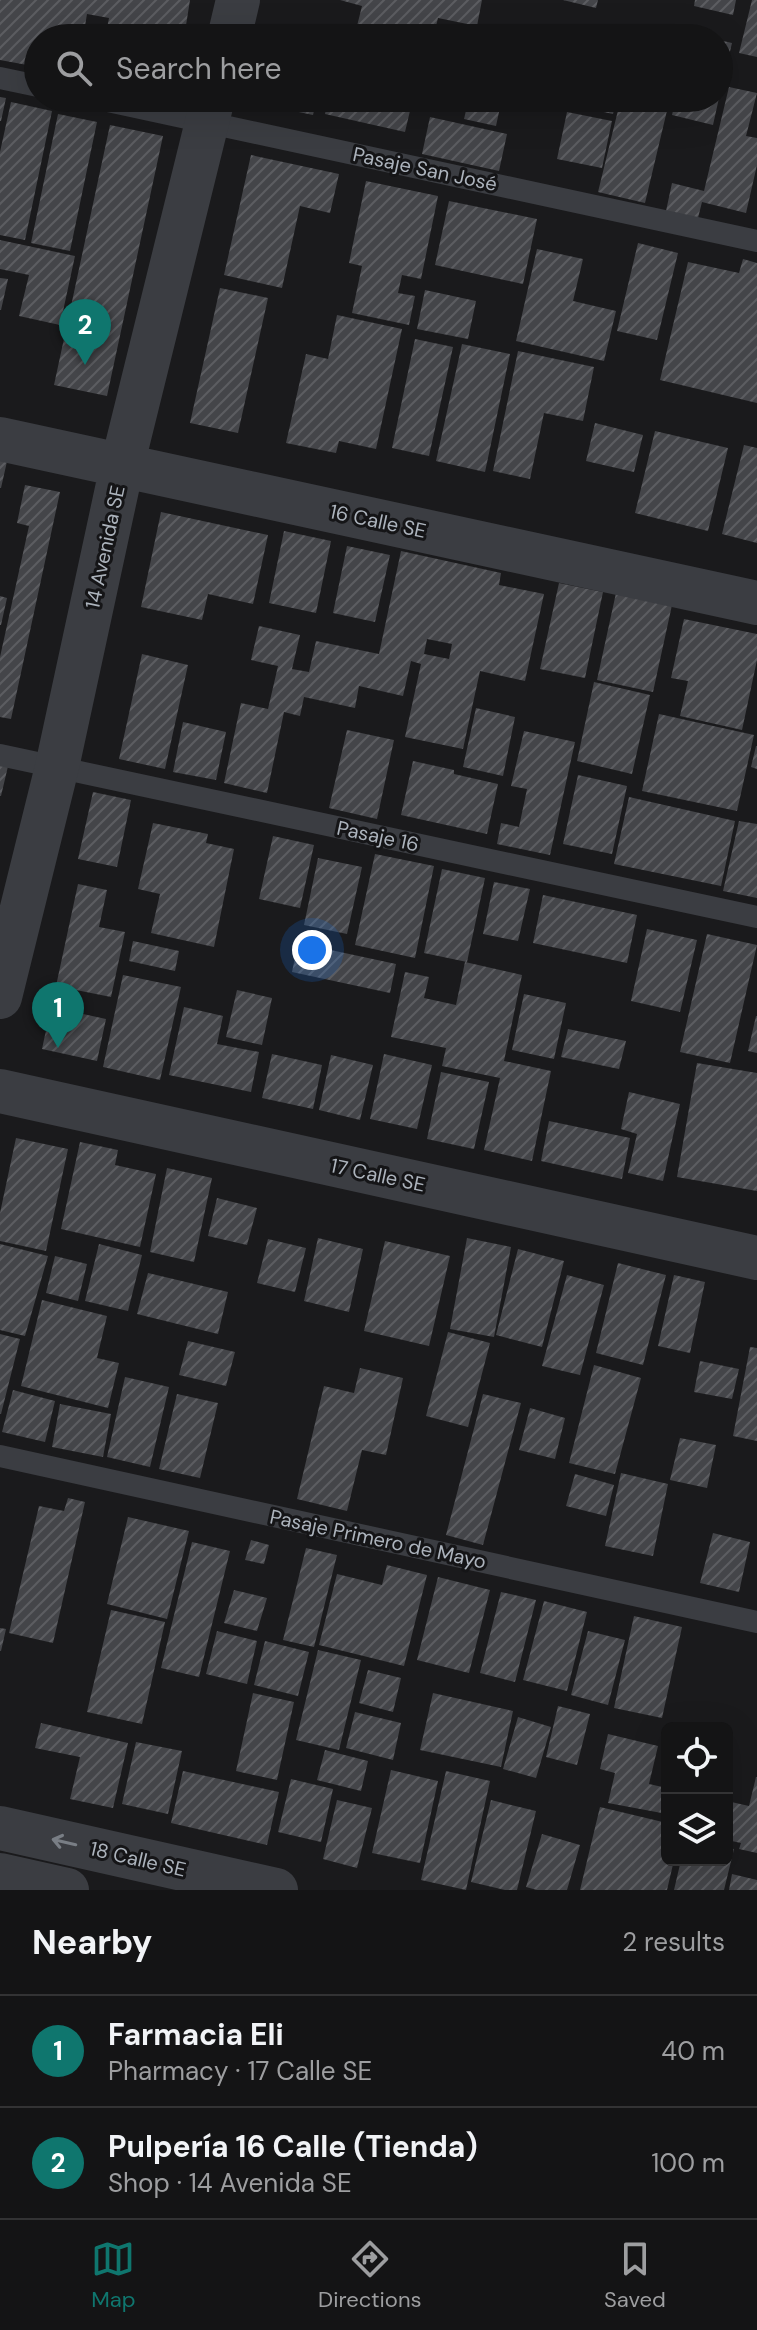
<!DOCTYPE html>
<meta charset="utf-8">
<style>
:root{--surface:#141415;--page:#212122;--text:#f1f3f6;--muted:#9d9ea0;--line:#333334;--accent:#0f766e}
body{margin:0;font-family:"DM Sans",sans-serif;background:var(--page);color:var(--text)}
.controls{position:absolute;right:24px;bottom:24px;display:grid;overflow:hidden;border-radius:12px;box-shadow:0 8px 32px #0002}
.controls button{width:72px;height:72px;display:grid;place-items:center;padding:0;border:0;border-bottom:2px solid var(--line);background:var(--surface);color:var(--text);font:40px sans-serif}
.you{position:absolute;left:312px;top:950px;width:28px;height:28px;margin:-20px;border:6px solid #fff;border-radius:50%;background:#1a73e8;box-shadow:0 0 0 12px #1a73e833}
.badge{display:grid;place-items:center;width:52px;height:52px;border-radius:50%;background:var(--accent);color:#fff;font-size:26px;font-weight:700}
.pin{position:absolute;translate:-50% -66px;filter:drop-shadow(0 2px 4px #0008)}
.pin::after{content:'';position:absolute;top:42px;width:28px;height:24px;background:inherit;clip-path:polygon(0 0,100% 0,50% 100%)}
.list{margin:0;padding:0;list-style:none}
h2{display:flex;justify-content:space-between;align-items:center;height:104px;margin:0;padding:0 32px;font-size:34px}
h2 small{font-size:26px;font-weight:400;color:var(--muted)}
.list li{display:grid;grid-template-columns:52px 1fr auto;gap:24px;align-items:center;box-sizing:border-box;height:112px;padding:0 32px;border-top:2px solid var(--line)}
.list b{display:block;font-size:30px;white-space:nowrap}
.list p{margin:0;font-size:26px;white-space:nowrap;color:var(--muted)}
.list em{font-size:26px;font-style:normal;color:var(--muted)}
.icon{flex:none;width:44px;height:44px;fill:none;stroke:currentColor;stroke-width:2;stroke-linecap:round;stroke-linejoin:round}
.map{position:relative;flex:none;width:757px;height:1890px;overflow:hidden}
.search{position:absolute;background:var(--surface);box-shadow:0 8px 32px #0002;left:24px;right:24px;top:24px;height:88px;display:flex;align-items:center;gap:20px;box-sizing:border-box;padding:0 28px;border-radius:44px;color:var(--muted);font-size:30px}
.sheet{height:328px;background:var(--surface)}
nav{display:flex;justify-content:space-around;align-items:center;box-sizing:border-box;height:112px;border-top:2px solid var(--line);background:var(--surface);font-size:22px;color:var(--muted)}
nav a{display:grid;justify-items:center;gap:4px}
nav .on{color:var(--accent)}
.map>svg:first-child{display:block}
.building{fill:url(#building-hatch);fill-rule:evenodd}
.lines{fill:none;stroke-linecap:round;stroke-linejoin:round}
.service{stroke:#3b3d42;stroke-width:22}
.minor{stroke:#3b3d42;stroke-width:44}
.oneway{stroke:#797e85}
.labels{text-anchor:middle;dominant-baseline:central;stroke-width:6;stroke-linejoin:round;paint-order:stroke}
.street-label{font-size:20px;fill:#acb3bc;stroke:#151517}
</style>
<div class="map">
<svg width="757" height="1890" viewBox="0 0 757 1890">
<defs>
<pattern id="building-hatch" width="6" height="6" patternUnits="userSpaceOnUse" patternTransform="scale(2)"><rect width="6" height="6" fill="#444549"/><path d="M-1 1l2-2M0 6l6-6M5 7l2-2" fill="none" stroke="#5c5d61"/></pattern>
</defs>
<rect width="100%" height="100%" fill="#1a1a1c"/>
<path class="building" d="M0,0H190L184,38H105L109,18L87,14L83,38H38V67L0,60Z
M340,0H482L477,26L438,18L433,38H373L355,34L362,6Z
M563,0H598L596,8Z
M695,0H736L733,15L694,6Z
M752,0H757V57L739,53Z
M592,24L631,32L629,38H589Z
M479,31L507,37V38H478Z
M719,40L732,43L720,93H719Z
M729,87L757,93L746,136L757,138V165L746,213L702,202L698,218L666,211L672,183L704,191Z
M0,97L6,98L1,121H0Z
M267,98H317L313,115L265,105Z
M328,98H413L405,132L325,114Z
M469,98H502L496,126L464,119Z
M576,98H617L613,114L575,106Z
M621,98H670L645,203L598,192Z
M676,98H719L713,125L672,115Z
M11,102L52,111L25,240L0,235V152Z
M567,112L612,121L602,168L557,159Z
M58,114L97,122L70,251L31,243Z
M430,117L507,134L499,171L422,154Z
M110,125L163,136L107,396L54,385Z
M251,155L339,174L330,213L300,206L282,288L224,275Z
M366,181L438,196L421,279L402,275L398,293L415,296L409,325L352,313L362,266L349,263Z
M449,201L537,219L523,284L435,265Z
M0,240L75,256L60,325L19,316L29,275L0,269Z
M638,243L678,253L657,340L617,331Z
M537,249L583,259L573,301L616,311L604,361L516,341Z
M743,259L757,263V403L660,380L688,262L739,273Z
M0,278L8,279L1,310H0Z
M220,288L268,298L238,433L190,423Z
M425,290L476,301L468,339L417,329Z
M337,315L402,329L376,449L339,441L336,453L286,443L306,354L328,359Z
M415,339L453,347L429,456L392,448Z
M462,344L510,354L485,472L436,461Z
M518,351L594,367L583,421L544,413L530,479L493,471Z
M595,423L643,435L634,472L586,461Z
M655,431L728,448L708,531L635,513Z
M744,445L757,448V543L722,534Z
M0,455L8,457L1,488H0Z
M25,485L60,492L11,719L0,717V657L29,526L17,523Z
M161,512L268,535L253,604L208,594L202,620L141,607Z
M284,531L331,541L316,613L269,603Z
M347,546L390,555L375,622L333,613Z
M401,551L501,573L499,585L544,594L525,681L480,671L463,749L405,737L421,664L411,661L403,696L359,686L355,708L304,697L300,716L284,712L267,793L224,783L241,703L268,709L278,666L251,660L259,626L300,635L292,669L309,672L316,641L379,654ZM427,639L452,644L449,659L424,654Z
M559,583L603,592L585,678L540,669Z
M616,593L672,605L653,692L597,680Z
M0,596L7,598L1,625H0Z
M684,619L757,634V660L742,730L680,716L688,681L671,678Z
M142,654L188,665L165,769L119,759Z
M594,682L650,695L632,774L577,761Z
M476,708L515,717L503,776L463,767Z
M659,714L754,735L737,811L642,791Z
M183,722L226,732L216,780L173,772Z
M347,730L394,740L377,819L329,808Z
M524,731L575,742L550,855L497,844L501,823L519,827L527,789L511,786Z
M756,746H757V769L751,767Z
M0,760L9,762L1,796H0Z
M413,761L454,770V774L498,784L487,834L401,815Z
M578,775L627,786L612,854L563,844Z
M93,792L131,800L117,867L78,859Z
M629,797L735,821L721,886L614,864Z
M739,821L757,824V898L723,891Z
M153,823L208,834L206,843L234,849L214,947L151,933L160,894L138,889Z
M273,836L314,845L300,908L259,899Z
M375,854L434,866L415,958L355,945Z
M318,858L362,867L347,934L304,925Z
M442,869L485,878L467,962L424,953Z
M494,882L530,889L518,941L483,934Z
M78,884L107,890L99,927L125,932L111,997L56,986Z
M543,895L637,915L627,963L533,943Z
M647,929L697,940L680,1012L631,1001Z
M707,934L757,945L730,1063L680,1052Z
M133,941L179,951L175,971L129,961Z
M298,943L396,964L390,993L292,972Z
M465,962L522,975L504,1061L551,1071L532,1161L484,1150L500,1078L442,1066L446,1048L391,1037L405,972L429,977L424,998L456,1005Z
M123,975L181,987L160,1080L103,1067Z
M237,990L272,998L262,1045L226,1037Z
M524,994L566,1003L554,1059L512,1050Z
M51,1007L106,1019L97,1061L42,1049Z
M184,1007L223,1016L217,1044L259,1052L251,1092L169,1075Z
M756,1016H757V1053L748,1051Z
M568,1029L626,1041L619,1069L561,1057Z
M272,1054L322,1065L313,1109L262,1098Z
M384,1054L432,1065L417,1129L370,1119Z
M331,1055L373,1065L360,1120L319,1110Z
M697,1063L757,1073V1191L677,1177Z
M441,1072L489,1082L474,1149L427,1139Z
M629,1092L680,1104L663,1181L628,1173L637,1134L621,1129Z
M549,1121L630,1138L622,1179L541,1161Z
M16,1138L68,1149L46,1251L0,1241V1213Z
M80,1142L118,1150L115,1165L156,1174L140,1247L61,1229Z
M167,1168L212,1178L194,1262L150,1252Z
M217,1198L257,1208L247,1245L208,1236Z
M318,1238L363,1249L349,1312L304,1301Z
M467,1238L511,1247L494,1337L450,1329Z
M268,1239L306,1248L295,1292L257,1283Z
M385,1241L450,1256L429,1346L364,1331Z
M0,1244L48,1256L25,1336L0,1330Z
M99,1244L142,1255L128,1311L85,1301Z
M518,1249L564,1261L542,1347L496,1335Z
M55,1256L87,1264L78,1301L46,1293Z
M618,1263L666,1275L643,1365L596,1353Z
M148,1273L228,1292L218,1334L137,1314Z
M567,1275L604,1285L580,1375L542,1366Z
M674,1275L705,1282L690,1353L658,1346Z
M42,1300L107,1316L97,1358L119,1363L108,1408L21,1386Z
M448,1332L490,1343L468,1427L426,1416Z
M0,1334L20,1339L1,1414H0Z
M188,1341L235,1352L226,1386L179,1375Z
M750,1347L757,1348V1441L733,1436Z
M700,1361L739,1369L732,1399L694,1392Z
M594,1365L641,1378L615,1474L569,1463Z
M360,1368L403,1378L386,1455L362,1450L347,1511L297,1499L324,1386L354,1393Z
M125,1377L169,1387L150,1467L107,1457Z
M13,1390L55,1401L45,1442L2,1432Z
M177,1394L218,1403L200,1478L159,1469Z
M483,1394L521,1403L483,1545L446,1535Z
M60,1404L111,1414L103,1457L52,1447Z
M530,1408L565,1418L555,1459L519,1450Z
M680,1438L716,1445L707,1488L670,1480Z
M621,1473L668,1484L653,1556L605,1546Z
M575,1474L614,1485L606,1516L566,1506Z
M68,1498L85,1502L53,1643L9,1633L39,1506L64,1511Z
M128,1517L189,1531L167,1619L107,1604Z
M713,1533L750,1542L739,1592L700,1583Z
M251,1540L269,1545L264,1564L245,1560Z
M192,1542L230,1551L199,1677L161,1668Z
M306,1548L337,1555L314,1647L283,1640Z
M387,1565L427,1575L404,1666L319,1645L337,1574L382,1585Z
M438,1577L490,1590L469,1673L417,1660Z
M234,1590L267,1598L257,1631L224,1623Z
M501,1592L536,1600L515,1682L480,1673Z
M544,1601L587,1612L567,1691L523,1680Z
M111,1610L165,1622L142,1724L87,1712Z
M634,1616L682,1627L662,1718L614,1708Z
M0,1628L6,1629L1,1651H0Z
M217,1631L257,1641L247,1684L206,1674Z
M588,1631L625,1640L608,1705L571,1695Z
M265,1641L309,1652L298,1696L254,1685Z
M318,1650L361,1660L339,1750L296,1740Z
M368,1670L401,1678L393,1712L359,1703Z
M253,1693L294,1702L277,1780L236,1771Z
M433,1693L513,1711L501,1767L420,1750Z
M558,1706L590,1714L577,1765L546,1757Z
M355,1712L401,1723L393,1760L346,1748Z
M518,1717L551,1727L536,1778L503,1769Z
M41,1723L128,1743L113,1808L70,1799L80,1757L35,1748Z
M608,1734L658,1746L649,1784L667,1788V1814L608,1803L615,1773L600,1769Z
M136,1742L182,1751L168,1814L122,1804Z
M325,1750L368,1761L361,1791L317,1780Z
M391,1770L438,1781L420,1863L372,1853Z
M183,1771L279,1792L267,1845L171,1823Z
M446,1771L490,1781L466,1890L421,1880Z
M756,1777H757V1853L739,1849L741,1843L727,1840V1801L749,1806Z
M291,1779L333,1789L321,1842L278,1832Z
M337,1800L372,1808L357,1868L323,1859Z
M491,1800L536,1811L517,1890H505L471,1882Z
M600,1807L667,1823V1860H674L667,1890H580Z
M542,1834L580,1845L567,1890H537L526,1887Z
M727,1848L734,1849L724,1890H674L681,1860L698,1864L699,1860H727Z
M732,1874L757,1880V1890H729Z"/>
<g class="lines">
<path class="service" d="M0,78L38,86
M94,98L757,241
M0,755L757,917
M0,1456L757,1622"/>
<path class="minor" d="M229,38L238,0
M0,439L757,603
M0,997L57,767L122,466L213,98
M0,1091L757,1258
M0,1828L276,1890
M0,1875L67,1890"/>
</g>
<defs><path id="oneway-shaft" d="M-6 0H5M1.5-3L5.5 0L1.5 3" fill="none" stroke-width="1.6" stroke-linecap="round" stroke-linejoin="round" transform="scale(2)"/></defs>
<use class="oneway" href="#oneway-shaft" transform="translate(64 1842) rotate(-167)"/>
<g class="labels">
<g class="street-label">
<text transform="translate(425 169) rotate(12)">Pasaje San José</text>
<text transform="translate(378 521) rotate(12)">16 Calle SE</text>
<text transform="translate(105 547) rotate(-78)">14 Avenida SE</text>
<text transform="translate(378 836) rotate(12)">Pasaje 16</text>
<text transform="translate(378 1175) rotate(12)">17 Calle SE</text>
<text transform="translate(378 1539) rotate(12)">Pasaje Primero de Mayo</text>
<text transform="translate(138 1859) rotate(13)">18 Calle SE</text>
</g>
</g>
</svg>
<div class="controls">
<button><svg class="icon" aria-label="locate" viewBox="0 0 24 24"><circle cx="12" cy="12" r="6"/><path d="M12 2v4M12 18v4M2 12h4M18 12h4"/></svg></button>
<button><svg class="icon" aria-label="layers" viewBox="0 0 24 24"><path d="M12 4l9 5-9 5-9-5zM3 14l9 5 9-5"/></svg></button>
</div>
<div class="you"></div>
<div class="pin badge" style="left:58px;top:1048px">1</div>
<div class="pin badge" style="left:85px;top:365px">2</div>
<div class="search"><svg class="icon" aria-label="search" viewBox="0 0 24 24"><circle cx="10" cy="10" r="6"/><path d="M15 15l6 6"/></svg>Search here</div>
</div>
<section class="sheet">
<h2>Nearby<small>2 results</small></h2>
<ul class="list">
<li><span class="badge">1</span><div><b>Farmacia Eli</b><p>Pharmacy · 17 Calle SE</p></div><em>40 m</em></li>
<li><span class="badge">2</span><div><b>Pulpería 16 Calle (Tienda)</b><p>Shop · 14 Avenida SE</p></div><em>100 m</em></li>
</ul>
</section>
<nav>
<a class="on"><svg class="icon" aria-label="map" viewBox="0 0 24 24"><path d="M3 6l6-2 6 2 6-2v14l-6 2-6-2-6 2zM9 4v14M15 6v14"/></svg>Map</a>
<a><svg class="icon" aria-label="directions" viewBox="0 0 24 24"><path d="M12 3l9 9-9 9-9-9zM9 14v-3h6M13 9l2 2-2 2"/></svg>Directions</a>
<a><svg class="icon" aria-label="saved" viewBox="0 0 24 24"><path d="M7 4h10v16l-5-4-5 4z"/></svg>Saved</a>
</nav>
